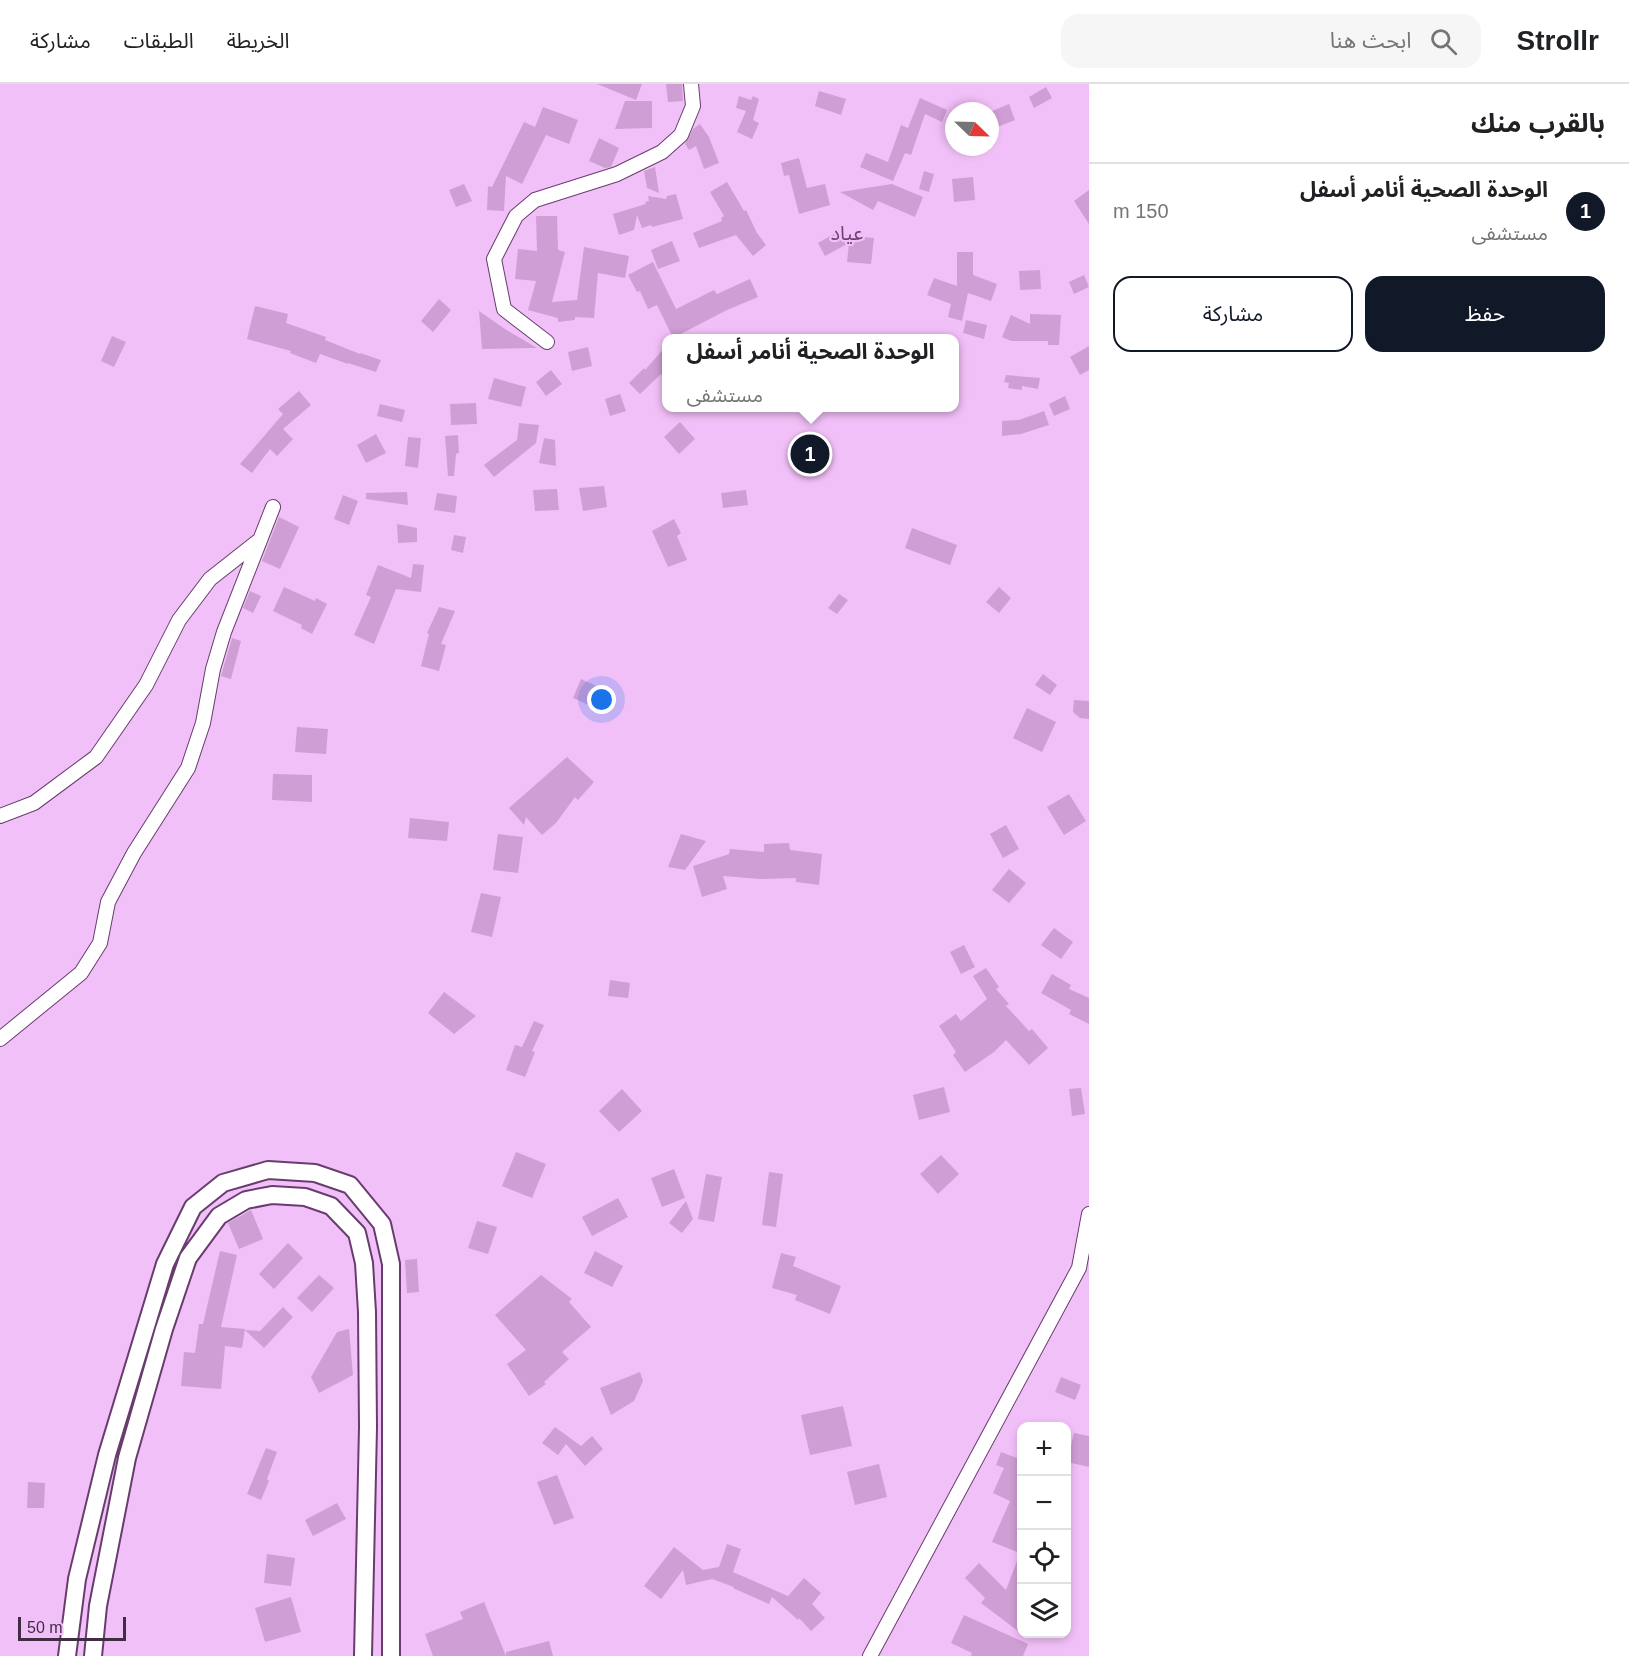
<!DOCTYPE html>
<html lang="ar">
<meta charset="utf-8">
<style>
:root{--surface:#fff;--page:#f6f6f6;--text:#202124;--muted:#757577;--line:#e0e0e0;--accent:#111827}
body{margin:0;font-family:Helvetica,"Noto Sans Arabic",sans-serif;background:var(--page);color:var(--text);direction:rtl}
.controls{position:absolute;right:18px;bottom:18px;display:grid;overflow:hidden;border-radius:12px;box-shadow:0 3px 9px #0003}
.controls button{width:54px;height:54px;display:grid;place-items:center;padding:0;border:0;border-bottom:2px solid var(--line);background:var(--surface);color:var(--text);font:30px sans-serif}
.compass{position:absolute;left:945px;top:18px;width:54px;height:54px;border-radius:50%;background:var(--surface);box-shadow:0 3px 9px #0003;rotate:113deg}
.scale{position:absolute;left:18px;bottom:15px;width:108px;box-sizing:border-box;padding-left:6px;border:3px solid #402c43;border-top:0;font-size:16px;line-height:21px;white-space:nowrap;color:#402c43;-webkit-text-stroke:4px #f2c0f8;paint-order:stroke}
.you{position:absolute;left:602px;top:616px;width:21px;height:21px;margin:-15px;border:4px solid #fff;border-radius:50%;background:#1a73e8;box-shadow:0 0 0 9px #1a73e833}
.badge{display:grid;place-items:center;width:39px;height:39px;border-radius:50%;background:var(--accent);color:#fff;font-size:20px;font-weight:700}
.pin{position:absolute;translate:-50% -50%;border:3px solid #fff;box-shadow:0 2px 6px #0006}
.popup{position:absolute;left:662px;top:250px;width:297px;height:78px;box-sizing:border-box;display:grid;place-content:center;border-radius:12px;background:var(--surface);filter:drop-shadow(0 2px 4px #0005);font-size:20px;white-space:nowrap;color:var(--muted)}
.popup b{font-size:22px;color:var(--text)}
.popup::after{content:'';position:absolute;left:50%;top:100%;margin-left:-12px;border:12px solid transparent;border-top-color:var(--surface)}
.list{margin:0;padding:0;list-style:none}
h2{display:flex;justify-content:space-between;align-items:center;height:78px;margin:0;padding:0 24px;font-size:26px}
h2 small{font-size:20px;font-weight:400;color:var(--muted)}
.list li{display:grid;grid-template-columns:39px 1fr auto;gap:18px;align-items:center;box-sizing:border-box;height:96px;padding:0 24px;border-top:2px solid var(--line)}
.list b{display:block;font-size:22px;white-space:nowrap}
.list p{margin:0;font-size:20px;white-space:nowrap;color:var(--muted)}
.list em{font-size:20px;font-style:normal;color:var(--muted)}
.actions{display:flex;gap:12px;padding:18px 24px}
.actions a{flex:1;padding:14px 0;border:2px solid var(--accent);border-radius:18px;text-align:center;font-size:21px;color:var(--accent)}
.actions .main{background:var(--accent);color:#fff}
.icon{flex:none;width:33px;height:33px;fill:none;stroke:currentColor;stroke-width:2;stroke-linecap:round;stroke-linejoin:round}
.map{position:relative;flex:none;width:1089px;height:1572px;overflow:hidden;direction:ltr}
header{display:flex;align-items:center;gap:36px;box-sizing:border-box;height:84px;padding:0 30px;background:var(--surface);border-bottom:2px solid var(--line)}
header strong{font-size:28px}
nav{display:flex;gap:33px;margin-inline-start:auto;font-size:21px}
.search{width:420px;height:54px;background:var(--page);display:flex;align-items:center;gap:15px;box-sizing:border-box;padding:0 21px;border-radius:18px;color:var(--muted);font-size:22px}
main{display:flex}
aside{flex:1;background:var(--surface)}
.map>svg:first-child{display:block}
.building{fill:#ce9ed4}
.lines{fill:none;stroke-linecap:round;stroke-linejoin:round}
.minor-casing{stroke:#683d6d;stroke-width:16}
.tertiary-casing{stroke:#683d6d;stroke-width:20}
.minor{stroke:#fff;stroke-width:14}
.tertiary{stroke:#fff;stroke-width:16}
.labels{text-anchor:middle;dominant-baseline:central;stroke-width:4.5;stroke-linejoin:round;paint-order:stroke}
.quarter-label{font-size:20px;fill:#6e4373;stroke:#f2c0f8}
</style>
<header>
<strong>Strollr</strong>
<div class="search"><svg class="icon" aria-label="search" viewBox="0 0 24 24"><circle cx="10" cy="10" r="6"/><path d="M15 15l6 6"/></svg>ابحث هنا</div>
<nav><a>الخريطة</a><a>الطبقات</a><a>مشاركة</a></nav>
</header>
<main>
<aside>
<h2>بالقرب منك<small></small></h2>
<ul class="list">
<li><span class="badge">1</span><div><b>الوحدة الصحية أنامر أسفل</b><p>مستشفى</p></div><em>150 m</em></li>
</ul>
<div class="actions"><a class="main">حفظ</a><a>مشاركة</a></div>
</aside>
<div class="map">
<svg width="1089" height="1572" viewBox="0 0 1089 1572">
<rect width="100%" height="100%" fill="#f2c0f8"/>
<path class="building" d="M597,0H642L636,16Z
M666,0H682L683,17L668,18Z
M1046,3L1052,14L1034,24L1029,13Z
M819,7L846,15L841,31L815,22Z
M739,12L751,16L753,12L759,15L753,36L759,39L752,55L737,48L746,27L736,24Z
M920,14L947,26L942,38L925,30L911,71L905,69L893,97L860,83L866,69L888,78L901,41L908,44Z
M625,17H652V44L615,45Z
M1009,20L1015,36L995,44L990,28Z
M543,23L578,36L569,60L546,51L522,100L506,92L504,127L487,126L488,102L492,103L524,38L535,43Z
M700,40L709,53L719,79L704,85L696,62L689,66L685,60L693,45Z
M599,54L619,64L611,83L605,84L589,77Z
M799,74L807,104L825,100L830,121L799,130L789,91L784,92L781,79Z
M655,83L659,109L647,104L644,87Z
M924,87L934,90L929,108L919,105Z
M973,93L975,116L954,118L952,95Z
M727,98L744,127L746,126L757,149L766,161L753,172L736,151L699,164L693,149L722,137L721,134L724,132L710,108Z
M464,100L472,117L456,123L449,106Z
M892,100L923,113L915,133L878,117L873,126L840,108Z
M1089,106V140L1074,117Z
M676,110L683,135L652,143L651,141L642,144L637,131L634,146L619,151L613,130L646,120L645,118L649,117L648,112L666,115L667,112Z
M536,132H557L558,166L565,168L552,218L577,216L584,163L629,172L625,194L598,189L594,234L575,233V236L558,238V234L528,226L536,197L515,195L518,165L537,167Z
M834,150L874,154L871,180L847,178L849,159L825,172L818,159Z
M672,157L680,177L658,185L651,166Z
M957,168H973V191L997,200L991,217L968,209L962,237L948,233L951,220L927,211L934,194L957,202Z
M653,178L676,225L714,206L717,210L750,195L758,213L727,226L673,254L657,221L648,225L640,207L637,208L628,191Z
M1040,186L1041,205L1020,206L1019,187Z
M1084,191L1089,203L1074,210L1069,198Z
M439,215L451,226L433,248L421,237Z
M255,222L288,230L286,239L326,253L325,256L360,270V269L381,276L376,288L348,279V280L320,270L316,279L290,269L291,267L247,255Z
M479,227L505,245L537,264L482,265Z
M1030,230L1061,231L1059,261H1048V257H1011L1002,253L1011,231L1030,240Z
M966,236L987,241L984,255L963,249Z
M112,252L126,258L114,283L101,277Z
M666,262V295L661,290L640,310L629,299L644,284L645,286Z
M1089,262V286L1080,291L1070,273Z
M588,263L592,282L572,287L568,268Z
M551,286L562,300L546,312L536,298Z
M1006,291L1040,294L1038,305L1022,302V306L1008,304L1009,299L1004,298Z
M494,294L526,303L521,323L488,315Z
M299,307L311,321L283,345L293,355L277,372L270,365L252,389L240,380L283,330L278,325Z
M620,310L626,327L610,332L605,315Z
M1065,312L1070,325L1054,332L1049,320Z
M476,319L477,340L451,341L450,320Z
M380,320L405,326L402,338L377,332Z
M1044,327L1049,341L1021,350L1002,352V337L1019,336Z
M680,338L695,355L679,370L664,353Z
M519,339L539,341L536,359L494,393L484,381L517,356Z
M376,350L386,369L366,379L357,361Z
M458,351L459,369L456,370L454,392H448L445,352Z
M408,353L421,354L418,384L405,382Z
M544,354L555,356L556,382L539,379Z
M604,402L607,423L583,427L579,404Z
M557,405L559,426L535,427L533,406Z
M746,406L748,421L723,424L721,409Z
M407,408L408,421L366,415V409Z
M437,409L457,412L455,429L434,426Z
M343,411L358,417L349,441L334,435Z
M279,433L299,443L280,485L262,477Z
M674,435L681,449L677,452L687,476L668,483L652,447Z
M397,440L417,444V458L398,459Z
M912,444L957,461L950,481L905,464Z
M454,451L466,453L463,469L451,466Z
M413,480L424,481L421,508L396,505L374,560L354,551L371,513L366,511L378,481L411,494Z
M284,503L315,517L316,514L327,520L312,550L301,544L302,541L273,527Z
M999,503L1011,514L999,529L986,518Z
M250,507L261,512L253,529L243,524Z
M839,510L848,516L837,530L828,524Z
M439,523L455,527L441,560L446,561L439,587L421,582L429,550L427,549Z
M232,554L241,557L231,595L221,592Z
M1043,590L1057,601L1050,611L1035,601Z
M581,595L610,608L602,627L573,614Z
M1074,616L1089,617V635L1080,634L1073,628Z
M1027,624L1056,638L1042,668L1013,654Z
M297,643L328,645L326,670L295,668Z
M567,673L594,698L578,716L575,713L556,739L542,751L526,733L524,741L509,724Z
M273,690L312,691V718L272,716Z
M1069,710L1086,737L1064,751L1047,723Z
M410,734L449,738L447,757L408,754Z
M1006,741L1019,765L1003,774L990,750Z
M498,750L523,753L518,789L493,786Z
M681,750L706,757L685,786L668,783Z
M789,759L790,766L822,770L819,801L796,798V794L760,795L723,792L727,805L702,813L693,782L729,770L730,765L764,768V760Z
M1009,785L1026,799L1009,819L992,806Z
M481,809L501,813L492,853L471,848Z
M1054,844L1073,858L1061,875L1041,861Z
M964,861L975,883L961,890L950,868Z
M986,884L999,903L996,905L1009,920L1006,922L1029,947L1032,945L1048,964L1029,981L1006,956L994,968L965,988L953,971L956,968L939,942L956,930L961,937L987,915L973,892Z
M1052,890L1071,901L1069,905L1089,914V940L1069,930L1071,926L1041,909Z
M610,896L630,899L628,914L608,912Z
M444,908L476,932L454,950L428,929Z
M534,937L544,941L532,967L535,968L525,993L506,986L515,961L522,963Z
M944,1003L950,1028L919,1036L913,1011Z
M1081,1004L1085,1030L1072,1032L1069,1005Z
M622,1005L642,1027L619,1048L599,1027Z
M516,1068L546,1080L532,1114L502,1102Z
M941,1071L959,1090L938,1110L920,1090Z
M674,1085L685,1114L662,1123L651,1094Z
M769,1088L783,1090L776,1143L762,1141Z
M706,1090L722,1093L714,1138L698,1135Z
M618,1114L628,1133L592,1152L582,1133Z
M686,1117L693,1135L682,1149L669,1139Z
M251,1126L263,1155L239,1165L228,1139Z
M477,1137L497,1143L488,1170L468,1164Z
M288,1159L303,1174L274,1205L259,1190Z
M220,1167L237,1171L221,1243L245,1245L242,1264L225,1262L221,1305L181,1302L184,1268L195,1269L199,1240H203Z
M595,1167L623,1182L612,1203L584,1189Z
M781,1169L796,1173L793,1182L841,1202L830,1230L795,1216L797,1211L772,1204Z
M417,1175L419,1208L407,1209L405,1176Z
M319,1191L334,1204L312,1228L297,1214Z
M541,1191L572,1215L569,1218L591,1243L562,1268L569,1275L544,1298L546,1300L529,1312L507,1280L526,1266L495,1231Z
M283,1223L293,1233L264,1264L245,1246L260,1247Z
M349,1245L353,1291L319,1309L311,1293L337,1248Z
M640,1288L643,1297L634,1317L611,1331L600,1304Z
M1061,1293L1081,1301L1075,1316L1055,1308Z
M843,1322L852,1362L810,1371L801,1331Z
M555,1343L581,1362L592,1352L603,1365L585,1382L566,1360L558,1371L542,1359Z
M1074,1349L1089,1352V1383L1067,1378Z
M266,1364L277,1368L267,1395L269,1397L261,1416L247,1410Z
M1001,1368L1022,1376V1550L981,1519L985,1514L965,1494L979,1479L1006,1506L1020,1469L992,1458L1010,1417L993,1409L1004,1384L996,1381Z
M879,1380L887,1413L855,1421L847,1388Z
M557,1391L574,1434L554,1441L537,1398Z
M28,1398L45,1399L44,1424H27Z
M337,1419L346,1435L313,1452L305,1436Z
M727,1460L741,1465L733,1488L788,1512L804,1494L821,1509L812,1520L825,1534L811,1547L799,1534L798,1536L772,1513L769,1520L733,1504L734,1503L712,1495L686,1501L683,1486L661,1515L644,1502L674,1463L703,1486L719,1483Z
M267,1470L295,1474L291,1502L264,1499Z
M291,1513L301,1548L265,1558L255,1524Z
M484,1518L506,1572H433L425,1550L463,1535L460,1528Z
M964,1531L1028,1560L1023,1572H971L972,1569L951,1559Z
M549,1557L553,1572H506V1568Z"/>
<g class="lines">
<defs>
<path id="minor" d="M547,258L504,225L494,175L516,132L535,116L617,90L662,68L681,51L693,22L691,0
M0,732L34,719L96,673L146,601L179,536L210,495L257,458
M0,955L81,889L100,859L108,818L134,769L188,684L203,639L213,585L224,548L273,423
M870,1572L1079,1184L1089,1130"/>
<path id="tertiary" d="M67,1572L77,1495L107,1371L165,1180L193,1123L223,1099L268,1086L315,1089L350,1101L382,1140L391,1180V1572
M93,1572L98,1522L127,1374L164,1245L188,1174L219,1132L246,1116L272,1111L305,1113L331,1122L357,1149L364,1179L367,1228L368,1343L363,1572"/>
</defs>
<use href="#minor" class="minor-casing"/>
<use href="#tertiary" class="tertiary-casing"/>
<use href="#minor" class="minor"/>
<use href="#tertiary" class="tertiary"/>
</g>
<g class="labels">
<g class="quarter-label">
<text x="847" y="149">عياد</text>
</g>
</g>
</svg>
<div class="controls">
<button>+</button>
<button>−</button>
<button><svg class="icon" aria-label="locate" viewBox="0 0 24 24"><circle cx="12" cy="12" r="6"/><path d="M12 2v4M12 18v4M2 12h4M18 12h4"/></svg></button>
<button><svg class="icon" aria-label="layers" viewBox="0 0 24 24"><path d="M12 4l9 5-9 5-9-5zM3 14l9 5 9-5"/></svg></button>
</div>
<svg class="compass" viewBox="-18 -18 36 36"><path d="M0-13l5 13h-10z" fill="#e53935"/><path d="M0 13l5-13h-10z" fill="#757577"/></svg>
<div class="scale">50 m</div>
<div class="you"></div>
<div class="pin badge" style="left:810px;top:370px">1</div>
<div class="popup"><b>الوحدة الصحية أنامر أسفل</b>مستشفى</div>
</div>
</main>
